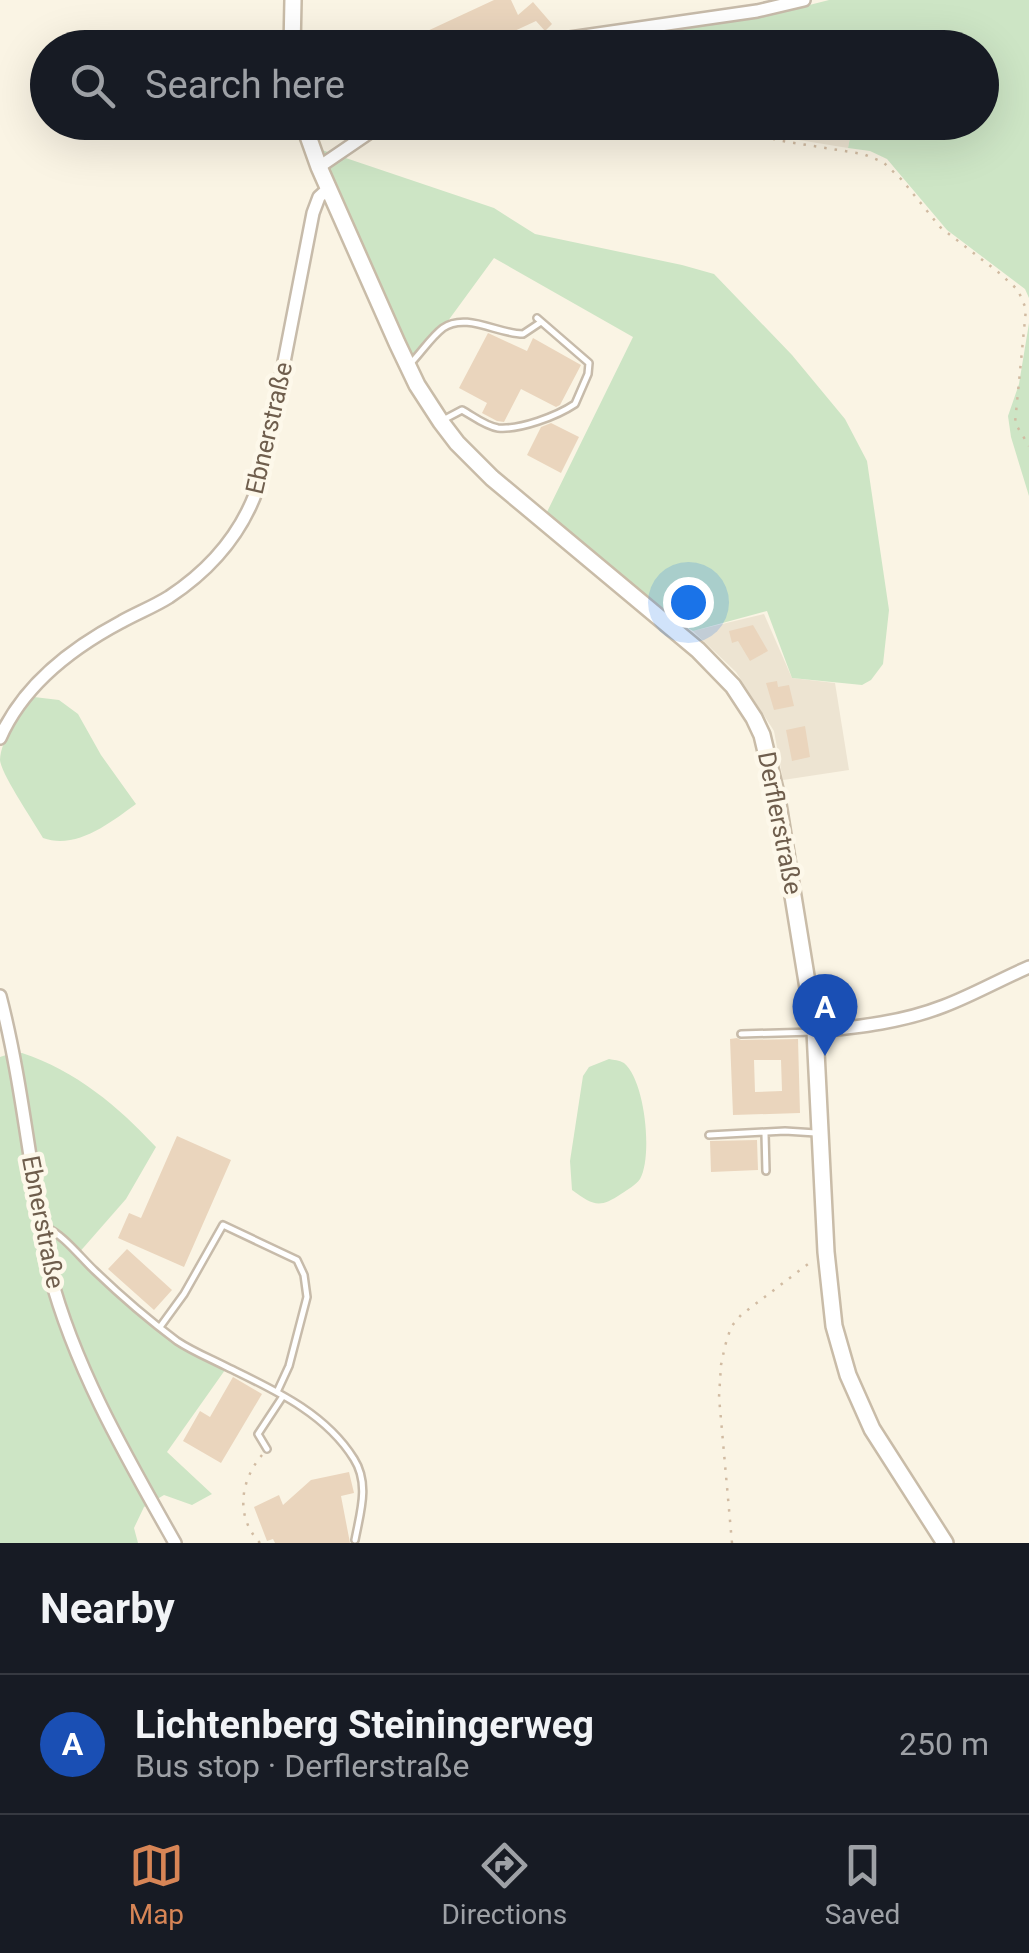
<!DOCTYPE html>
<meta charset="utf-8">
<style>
:root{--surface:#171b24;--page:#242831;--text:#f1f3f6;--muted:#9ea1a6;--line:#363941;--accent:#d78556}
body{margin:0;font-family:Roboto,sans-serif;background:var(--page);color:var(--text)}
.you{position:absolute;left:688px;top:602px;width:35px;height:35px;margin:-25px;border:8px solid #fff;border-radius:50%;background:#1a73e8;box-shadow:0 0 0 15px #1a73e833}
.badge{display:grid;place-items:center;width:65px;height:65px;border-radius:50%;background:var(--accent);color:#fff;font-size:32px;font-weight:700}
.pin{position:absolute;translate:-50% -82px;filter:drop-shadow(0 2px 5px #0008)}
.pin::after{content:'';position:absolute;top:52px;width:35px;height:30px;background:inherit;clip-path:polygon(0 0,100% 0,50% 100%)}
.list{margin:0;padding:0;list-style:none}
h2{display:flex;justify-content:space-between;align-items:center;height:130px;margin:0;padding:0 40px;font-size:42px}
h2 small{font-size:32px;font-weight:400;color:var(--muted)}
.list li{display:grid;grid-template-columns:65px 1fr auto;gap:30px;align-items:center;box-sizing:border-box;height:140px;padding:0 40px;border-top:2px solid var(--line)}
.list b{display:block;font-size:38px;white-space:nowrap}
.list p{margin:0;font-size:32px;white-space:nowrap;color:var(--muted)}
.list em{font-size:32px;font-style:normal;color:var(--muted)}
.icon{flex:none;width:55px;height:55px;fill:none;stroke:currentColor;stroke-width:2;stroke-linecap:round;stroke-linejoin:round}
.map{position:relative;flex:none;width:1029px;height:1543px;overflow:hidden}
.search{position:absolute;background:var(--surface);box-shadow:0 10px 40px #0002;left:30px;right:30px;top:30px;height:110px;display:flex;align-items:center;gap:25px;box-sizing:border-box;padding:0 35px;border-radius:55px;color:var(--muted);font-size:38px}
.sheet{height:270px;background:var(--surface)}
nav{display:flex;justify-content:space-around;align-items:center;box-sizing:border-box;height:140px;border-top:2px solid var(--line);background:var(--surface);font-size:28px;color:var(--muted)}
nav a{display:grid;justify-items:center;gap:5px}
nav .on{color:var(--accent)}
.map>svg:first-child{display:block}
.residential{fill:#ede4d2}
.green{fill:#cde5c5}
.building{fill:#ead5bd;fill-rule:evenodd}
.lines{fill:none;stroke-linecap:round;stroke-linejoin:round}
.lane-casing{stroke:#c7bbaa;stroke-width:10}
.street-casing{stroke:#c7bbaa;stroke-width:16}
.secondary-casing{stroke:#c9bca8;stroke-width:20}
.path{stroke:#d1bba2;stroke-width:2.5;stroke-dasharray:2.5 8;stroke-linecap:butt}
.lane{stroke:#fff;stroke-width:5}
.street{stroke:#fff;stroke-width:11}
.secondary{stroke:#fff;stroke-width:15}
.labels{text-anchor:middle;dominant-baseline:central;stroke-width:9;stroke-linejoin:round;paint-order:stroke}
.street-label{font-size:25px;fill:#6f5e4d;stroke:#fdf8ea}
</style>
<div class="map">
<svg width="1029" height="1543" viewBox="0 0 1029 1543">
<rect width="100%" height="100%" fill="#faf4e4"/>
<path class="residential" d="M773,123H853L848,148L774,136Z
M764,614L792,678L835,683L849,770L783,780L774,731L736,672L693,631Z"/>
<path class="green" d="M829,0H1029V298L1025,289L947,230L887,159L870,151L848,148L853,123L982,122V48H568L565,43L782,12Z
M322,150L494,208L535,234L682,265L714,274L792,355L845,419L867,461L889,610L883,664L871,680L862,685L792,678L767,611L693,631L665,614L546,514L633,337L494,258L415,366L330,175Z
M1029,323V496L1011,437L1008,416L1019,384Z
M34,697L59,700L78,714L101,755L136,804C110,823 76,850 43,838C34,822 1,774 0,760C0,740 22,711 34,697Z
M22,1053C76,1071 118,1106 156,1147L126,1199L77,1255L140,1315L182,1347L225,1370L167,1452L212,1494L192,1505L164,1495L144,1507L134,1528L138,1543H0V1057L9,1054Z
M609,1059C614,1060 619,1060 624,1063C645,1080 653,1156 640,1179C636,1185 627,1190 621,1194C599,1209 593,1205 572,1190L570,1161L583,1076L589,1067Z"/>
<path class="building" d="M494,0H511L518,15L533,2L552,24L545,31L536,21L478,48H429L423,33Z
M488,333L527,351L533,338L581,365L560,405L556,407L521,389L504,422L497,421L482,413L487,403L459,388Z
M551,423L579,437L561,473L527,455L541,427Z
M753,625L768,651L750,661L738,641L732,643L729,631Z
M777,681L778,687L789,685L794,706L774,710L766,683Z
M805,726L810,757L792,761L786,730Z
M737,1038L741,1040L798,1039L800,1113L733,1115L730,1039ZM754,1060H781L782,1091L755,1092Z
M177,1136L231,1160L184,1267L118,1238L129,1213L141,1218Z
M757,1140L758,1170L711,1172L710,1141Z
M127,1249L172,1290L154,1310L108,1269Z
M233,1377L262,1394L221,1463L183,1441L200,1411L210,1417Z
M349,1472L354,1493L341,1496L350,1543H275L273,1539L267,1541L254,1507L279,1495L283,1505L311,1480Z"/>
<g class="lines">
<defs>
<path id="lane" d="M410,364C421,353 431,337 443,328C466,312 498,334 523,334L541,322
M443,420L462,410C473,416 485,426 498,428C520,430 557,416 575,404L588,374L589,363L537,318
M741,1034L813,1032
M765,1134L766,1171
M709,1135L785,1131L816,1133
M44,1226C65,1236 79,1256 95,1271C121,1296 149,1320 177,1341C192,1351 209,1358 225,1366C272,1389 325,1412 354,1459C370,1484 360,1513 355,1540
M160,1327L184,1294L223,1225L297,1260L304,1275L307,1297L289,1366L277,1392
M267,1449L258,1434L283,1396"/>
<path id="street" d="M532,48L563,39L757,11L804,0
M784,122L815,129
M319,167L385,122
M0,738C23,686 72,648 121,622C137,613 153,607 169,597C216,566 249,525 263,470L313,213L319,197L329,188
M0,996C18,1065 26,1135 38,1206C42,1228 44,1251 50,1274C75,1369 127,1458 175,1543
M815,1031C860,1027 903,1022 944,1006C973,995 1001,979 1029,967"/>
<path id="secondary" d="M292,48L293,0
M303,122L319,167L397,343L417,385L441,422L457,443L492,478L698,650L733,686L754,718L762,735L777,798L815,1031L826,1252L834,1326L848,1375L872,1429L945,1543"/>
</defs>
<use href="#lane" class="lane-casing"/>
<use href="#street" class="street-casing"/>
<use href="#secondary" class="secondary-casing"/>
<path class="path" d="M746,122L764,135L776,140L863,154L883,162L902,180L940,227L998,272L1018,290L1026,309L1015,423L1029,446
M260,1543C235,1517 240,1481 262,1455
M732,1543L719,1397L721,1365L725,1346L731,1327L741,1315L812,1261"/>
<use href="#lane" class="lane"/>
<use href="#street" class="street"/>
<use href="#secondary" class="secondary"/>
</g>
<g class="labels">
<g class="street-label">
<text transform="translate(269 428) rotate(-77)">Ebnerstraße</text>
<text transform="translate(780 823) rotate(79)">Derflerstraße</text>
<text transform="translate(43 1222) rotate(79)">Ebnerstraße</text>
</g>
</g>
</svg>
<div class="you"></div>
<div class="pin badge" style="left:825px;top:1056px;background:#1a4fb4">A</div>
<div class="search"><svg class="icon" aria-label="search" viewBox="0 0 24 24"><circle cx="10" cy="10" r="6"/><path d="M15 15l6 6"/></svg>Search here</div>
</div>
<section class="sheet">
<h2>Nearby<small></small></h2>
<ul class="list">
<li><span class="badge" style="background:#1a4fb4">A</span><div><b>Lichtenberg Steiningerweg</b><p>Bus stop · Derflerstraße</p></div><em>250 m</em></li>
</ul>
</section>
<nav>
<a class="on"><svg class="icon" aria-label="map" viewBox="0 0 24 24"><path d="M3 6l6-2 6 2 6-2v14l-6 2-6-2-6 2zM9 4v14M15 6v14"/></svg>Map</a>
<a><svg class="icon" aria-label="directions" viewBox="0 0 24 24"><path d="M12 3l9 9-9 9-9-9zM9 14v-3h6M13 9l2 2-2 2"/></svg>Directions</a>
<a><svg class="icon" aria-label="saved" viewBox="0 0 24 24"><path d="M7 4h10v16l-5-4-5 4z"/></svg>Saved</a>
</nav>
